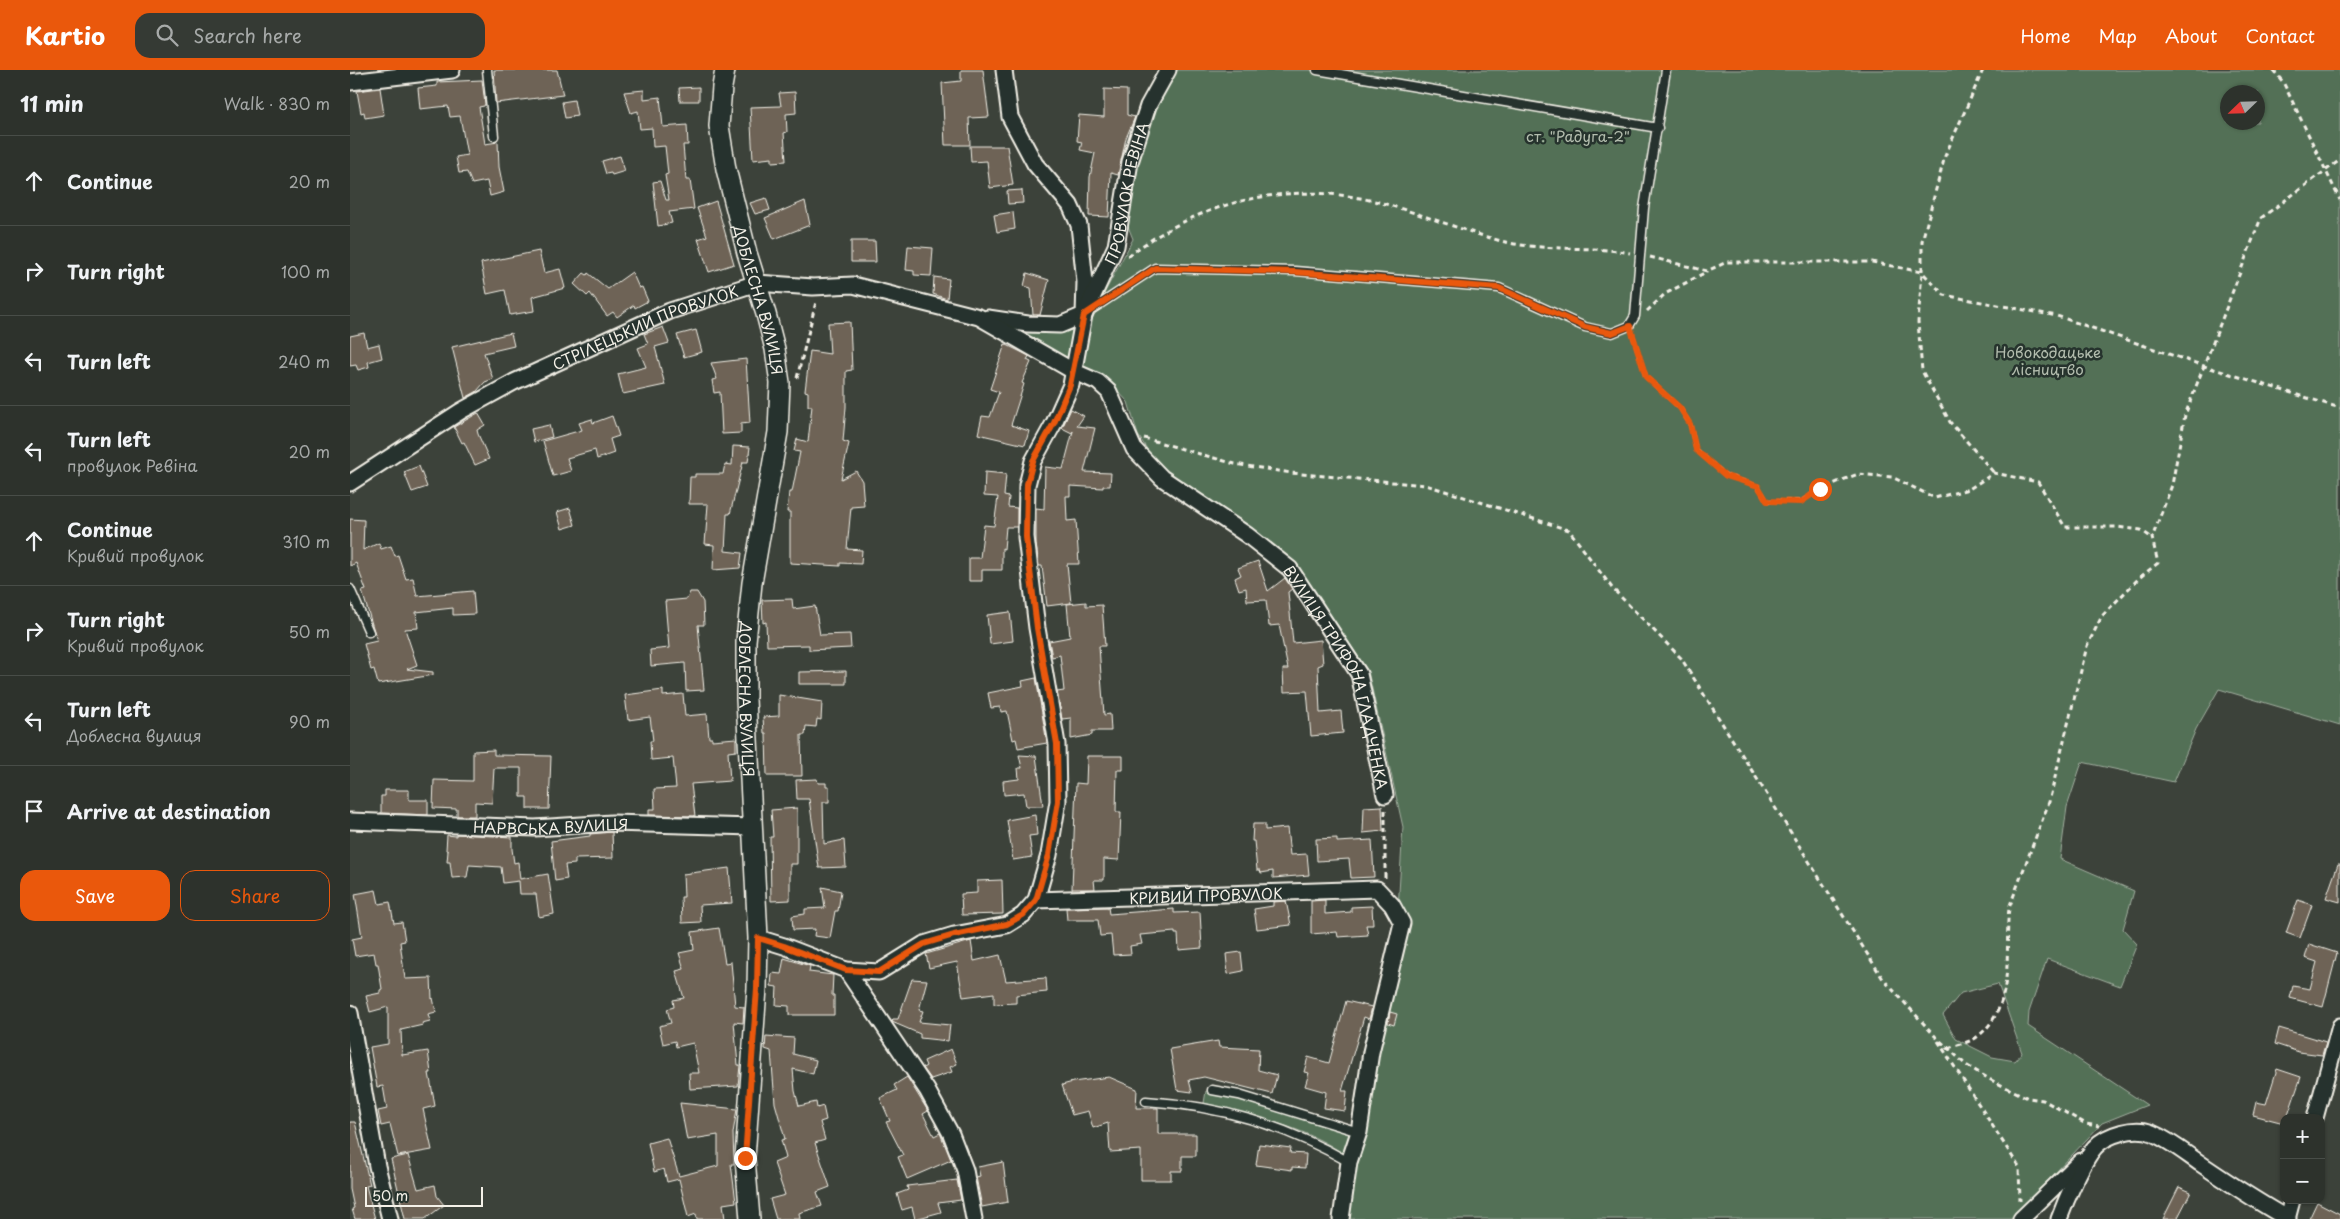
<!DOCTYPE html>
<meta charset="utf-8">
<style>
:root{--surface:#2d322c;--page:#353a34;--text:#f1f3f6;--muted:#a7aaa9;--line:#484d48;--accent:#ea580c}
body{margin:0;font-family:"Playpen Sans",sans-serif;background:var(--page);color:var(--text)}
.controls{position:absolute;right:15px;bottom:15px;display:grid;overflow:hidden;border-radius:10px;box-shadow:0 1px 4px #0004}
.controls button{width:45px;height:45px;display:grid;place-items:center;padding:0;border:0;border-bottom:1px solid var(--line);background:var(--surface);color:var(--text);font:25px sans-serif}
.compass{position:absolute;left:1870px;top:15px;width:45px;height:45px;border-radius:50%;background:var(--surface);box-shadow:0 1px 4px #0004;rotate:247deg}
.scale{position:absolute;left:15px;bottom:12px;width:118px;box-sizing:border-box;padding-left:5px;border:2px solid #f4f1e8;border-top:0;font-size:14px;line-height:18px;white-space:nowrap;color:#f4f1e8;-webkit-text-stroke:4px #26332d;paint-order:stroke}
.stop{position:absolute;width:15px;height:15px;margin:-11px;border:4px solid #ea580c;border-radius:50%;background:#fff}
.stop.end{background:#ea580c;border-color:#fff;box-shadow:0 1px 5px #0008}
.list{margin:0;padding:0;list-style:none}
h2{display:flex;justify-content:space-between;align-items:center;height:65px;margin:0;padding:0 20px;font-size:21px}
h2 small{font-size:16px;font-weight:400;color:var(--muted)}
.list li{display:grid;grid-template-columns:32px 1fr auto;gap:15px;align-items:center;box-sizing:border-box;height:90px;padding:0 20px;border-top:1px solid var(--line)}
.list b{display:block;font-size:19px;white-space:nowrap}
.list p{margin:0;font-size:16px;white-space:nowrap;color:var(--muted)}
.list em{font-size:16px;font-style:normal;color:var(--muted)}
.actions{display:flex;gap:10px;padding:15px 20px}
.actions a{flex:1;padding:11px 0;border:1px solid var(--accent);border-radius:15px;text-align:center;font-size:18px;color:var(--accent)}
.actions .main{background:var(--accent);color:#fff}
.icon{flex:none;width:28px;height:28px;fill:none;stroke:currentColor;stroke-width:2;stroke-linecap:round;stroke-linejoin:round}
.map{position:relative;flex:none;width:1990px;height:1149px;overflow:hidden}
header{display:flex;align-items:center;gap:30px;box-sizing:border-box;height:70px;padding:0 25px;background:var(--accent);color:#fff}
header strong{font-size:24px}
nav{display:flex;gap:28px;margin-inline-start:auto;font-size:18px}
.search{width:350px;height:45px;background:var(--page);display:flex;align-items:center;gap:12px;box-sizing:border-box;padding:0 18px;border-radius:15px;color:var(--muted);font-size:19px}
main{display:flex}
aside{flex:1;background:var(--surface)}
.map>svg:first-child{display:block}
.green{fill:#526f57;stroke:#a3b0a0;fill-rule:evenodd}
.building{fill:#6e6457;stroke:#f4f1e8}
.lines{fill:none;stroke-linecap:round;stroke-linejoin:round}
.service-casing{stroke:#f4f1e8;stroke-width:11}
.minor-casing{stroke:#f4f1e8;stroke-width:19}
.tertiary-casing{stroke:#f4f1e8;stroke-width:22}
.path{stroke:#f4f1e8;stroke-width:3;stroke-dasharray:5 4;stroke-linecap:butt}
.service{stroke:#26332d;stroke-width:8}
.minor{stroke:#26332d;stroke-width:15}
.tertiary{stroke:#26332d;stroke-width:19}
.route{stroke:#ea580c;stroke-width:6}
.labels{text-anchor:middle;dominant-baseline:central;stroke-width:5;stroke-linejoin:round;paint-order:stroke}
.park-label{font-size:15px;fill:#b3bdae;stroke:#26332d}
.street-label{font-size:15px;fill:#f4f1e8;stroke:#26332d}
</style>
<header>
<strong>Kartio</strong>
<div class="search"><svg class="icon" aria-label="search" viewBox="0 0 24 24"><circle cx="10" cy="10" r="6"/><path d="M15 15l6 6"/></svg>Search here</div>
<nav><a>Home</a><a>Map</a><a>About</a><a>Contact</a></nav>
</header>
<main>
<aside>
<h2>11 min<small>Walk · 830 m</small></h2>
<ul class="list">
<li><svg class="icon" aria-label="ahead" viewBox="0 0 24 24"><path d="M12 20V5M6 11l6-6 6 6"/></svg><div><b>Continue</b></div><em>20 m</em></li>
<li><svg class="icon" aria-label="right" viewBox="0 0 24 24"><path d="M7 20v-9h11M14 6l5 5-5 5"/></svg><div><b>Turn right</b></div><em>100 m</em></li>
<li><svg class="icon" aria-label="left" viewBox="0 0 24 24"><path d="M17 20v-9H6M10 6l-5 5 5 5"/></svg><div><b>Turn left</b></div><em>240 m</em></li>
<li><svg class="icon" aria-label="left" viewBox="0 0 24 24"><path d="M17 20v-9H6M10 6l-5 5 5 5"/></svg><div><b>Turn left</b><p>провулок Ревіна</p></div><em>20 m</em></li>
<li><svg class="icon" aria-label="ahead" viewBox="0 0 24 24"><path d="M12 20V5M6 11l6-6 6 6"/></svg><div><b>Continue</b><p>Кривий провулок</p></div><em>310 m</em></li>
<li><svg class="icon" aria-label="right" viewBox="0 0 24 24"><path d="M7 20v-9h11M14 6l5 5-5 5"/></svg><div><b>Turn right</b><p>Кривий провулок</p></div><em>50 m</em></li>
<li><svg class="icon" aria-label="left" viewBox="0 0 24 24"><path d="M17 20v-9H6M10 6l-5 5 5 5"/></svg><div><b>Turn left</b><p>Доблесна вулиця</p></div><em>90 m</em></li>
<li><svg class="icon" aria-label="arrive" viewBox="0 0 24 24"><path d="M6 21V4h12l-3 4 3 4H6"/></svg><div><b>Arrive at destination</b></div></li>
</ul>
<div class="actions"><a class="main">Save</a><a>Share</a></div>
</aside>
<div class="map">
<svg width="1990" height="1149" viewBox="0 0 1990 1149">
<rect width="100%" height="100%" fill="#3c423a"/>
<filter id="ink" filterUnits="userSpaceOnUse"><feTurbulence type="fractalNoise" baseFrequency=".02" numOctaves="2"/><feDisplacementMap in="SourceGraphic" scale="10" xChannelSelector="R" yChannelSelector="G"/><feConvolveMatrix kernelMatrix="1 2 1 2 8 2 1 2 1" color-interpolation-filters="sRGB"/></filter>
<g filter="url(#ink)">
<path class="green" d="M823,0H1990V655L1869,619L1846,659L1824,712L1732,692L1717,737L1710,789L1784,821L1773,859L1787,874L1770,916L1697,889L1679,942L1678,956L1797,1035L1752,1053L1662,1149H996L1044,905L1053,757L1018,601L946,494L809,398L788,365L778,332L753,305L714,292L674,268L676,258L740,250L783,169L775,149L783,96L802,36ZM1878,22H1908V52H1878ZM1648,914L1672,983L1665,991L1642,987L1606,969L1593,945L1611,923Z
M856,1021L889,1027L1001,1062L1002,1066L995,1085C955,1056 901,1046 854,1033Z"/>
<path class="building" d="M144,0H207L213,25L146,33Z
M611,0H633L639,47L619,48L620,75H595L592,13L611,11Z
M132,10L135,34L134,36L129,37L135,74L148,72L149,97L154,122L140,126L137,111L122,114L117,102L109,103L106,87L117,85L110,46L100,47L98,36L70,39L68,18L87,16V12Z
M349,17V31H330L329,18Z
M30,18L34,45L15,48L14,42L11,43L7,21Z
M754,19L777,20V45L785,47L776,68L768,105L761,103L759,147L739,146L740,107L745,83L730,80L732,72L727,71L729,45L754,47Z
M294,20V29L310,27L313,57L337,55L338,75H333L336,110H340L344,139L319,142L322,153L308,156L303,112L310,111L316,130H319L315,105L318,104L315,76L303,77L302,58L290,59L288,41L281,43L274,22Z
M445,22L446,43L436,44L437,62L434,63L436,91L422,92V88L403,90L400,37L431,36L429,23Z
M224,30L227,46L215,48L212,32Z
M620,76H657L663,115L640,118L637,91L621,92Z
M270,86L275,101L262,105L261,103L256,104L252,91Z
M672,120L673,133L658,134L657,121Z
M416,128L420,140L405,144L400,133Z
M366,131L384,194L359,202L348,169L357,166L347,138Z
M455,131L460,155L424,169L415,148Z
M663,142L665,159L647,162L644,145Z
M501,171H525L526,192H501Z
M558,176L583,178L581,206L564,205V201L556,200Z
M189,181L194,203L210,199L215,218L182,227L184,241L160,245L155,220L137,224L131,193Z
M282,202L289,218L292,217L298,231L285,238L284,235L267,247L263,242L257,246L240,223L237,226L224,214L234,203L237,205L238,203L258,219Z
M677,203L699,210L690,245H683L681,218L674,216Z
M584,207L599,209L597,229L583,224Z
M500,252L502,300L496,301V337L493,371L499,373L491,409L506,401L512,411L514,436L501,437L497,479L512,480L511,494L490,493V496L440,493V442H437L439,422H442L450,382L444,381L447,369L458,372L462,336H458V322L455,321L460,281L480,284L478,253Z
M313,257L319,273L305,277L315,315L273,324L268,304L296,297L288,278L298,274L294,264Z
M346,260L352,282L334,287L327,265Z
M14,263L17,277L29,274L32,288L18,292L19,297L8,300L6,295L0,296V266Z
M161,263L164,276L134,283L143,309L135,312L126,322L115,328L102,277Z
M655,274L679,286L677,290L681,292L672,313L674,314L661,355L679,361L675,375L628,364L632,346L640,347L649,322L640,319Z
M396,289L400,353L391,354V363L372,364L370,322L364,323L362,310L367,309L361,293Z
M721,339L734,346L727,356L745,358L734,402L761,403L760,416H753V418L720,416V426H716L717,451L726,450L729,494H717L721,533L697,536L692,496H689L686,474V438L694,439L695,397L713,399L723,361L722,363L712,358Z
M128,343L135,355L127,360L128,364L139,389L125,395L114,372L112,373L104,357Z
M262,346L269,366L260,369L264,383L247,389L245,380L217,388L221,401L203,406L193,371L232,360L229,353L242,349L243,353Z
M199,355L202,367L184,372L181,359Z
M383,376L400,377L398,392H393L380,444H377L375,481L392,483L390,498L363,500L364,475L355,474L358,434H339L340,407H345V404H373L375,394L382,395Z
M69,396L77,417L62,422L54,402Z
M635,402L656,404L654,426L659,427L658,437L667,438V457H656L654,479L652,478V500H632V511H619V488H630L634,455L644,456L648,427L634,426Z
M220,438L225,455L212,459L207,442Z
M0,449L14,450L13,480L29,473L31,479L41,476L45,486L48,485L56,509L63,508L67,526L123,521L125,544L103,545V538L66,542L68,558L55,559L67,595L57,599L83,602V605L28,614L24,599L21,600L14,574L27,571L12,521L16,520L6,493L0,496Z
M908,491L918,521L935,508L942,519L938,522L943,573L971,570L973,594L968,596L970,643L991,641L993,663L961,666L957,621L934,622L933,599H938L929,555L919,556L916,530L897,531L896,518L889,520L885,508L891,505L888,498Z
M340,522H347L353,532L354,555H348L354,620L336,621L335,593L301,596L300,580L319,578L315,531L337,529Z
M442,529L443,539L465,536L470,565L500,564L501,578L459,580V575L417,576L416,552L413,553L412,530Z
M736,532V536L752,535L755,576H749L751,605L754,645L760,644L761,661H742V665L721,669V648L712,649L707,622L714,621L710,585L702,587L699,571L720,567L717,534Z
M660,542L663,571L640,574L637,545Z
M496,601V614H449V602Z
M686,608L697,673L668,678L666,669L663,670L657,641L651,642L650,637L641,638L638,623L673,616L672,611Z
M313,620V626L333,624L335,646L357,644L359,668H362V670L386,668V681L378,682L380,711L341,714L345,746L299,745V739H305L304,719L326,718L323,688L301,690L300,671H303L300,647L278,650L275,625Z
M429,625L472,632L471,650L467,649L466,657L456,656L455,665H451L452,706H417L416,663H414L413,647L429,646Z
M144,680V685L201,686L199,739H177V727H171V698H144L142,733L125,732V746H107V739L83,738L84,710L123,711V681Z
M669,685L686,686L693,736H676L674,723L654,725L653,711L669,709L668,698H672Z
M737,686H773V700H767L766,742H771L769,790L754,789V810H744L745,819H722L726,713L736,714Z
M467,709L468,713H476V716H479V732H473L474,774L494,770L496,797L469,798L459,729H447L446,710Z
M35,720H59V730H78V745L31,743V726H35Z
M1032,736L1033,761L1013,763L1014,737Z
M447,738V794H440V830L421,831L420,767H423L421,740Z
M685,745L687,765L679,766L682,787L663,790L657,750Z
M903,754H915V760L937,758L940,785L957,784L959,805L923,808V801L911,803L910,800H907L904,771H902Z
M262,762L263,788L225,789V794L215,795L217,809L205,811L201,771L240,766V764Z
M106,764L162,767V779L164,793L168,792L170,809L198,804L204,844L189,847L186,824H170L169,811L153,813L151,797L119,795L117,807L102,808L100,792H97L98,781L96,780L97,765L106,766Z
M987,768V772L1022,770L1024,807L1001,808L999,789L967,791L966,769Z
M1988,794H1990V832L1976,828Z
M379,798L382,833L350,835L351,852L332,853L331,827H334L333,804Z
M652,810L653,844L612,845L611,824L627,823V811Z
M472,817L491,821L488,841H485L480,868L464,866L465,859L443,860L442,846L455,844V839L475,838Z
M26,820L29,834L40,832L44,853L52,852L55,871L50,872L55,909L81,908L82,929L83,928L86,942L78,944L80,951L72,953L73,955L51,960L52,985L78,981L81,1003H79L85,1036L73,1039L82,1080L48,1086L40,1054L31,1056L28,1041L37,1039L33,1016L27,1017L20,977L38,974V937L20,942L16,926L30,923V920L32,919L28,894H26L24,883L5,886L2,869L12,867L5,824Z
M975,830V844L1001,842V837L1022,836L1023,855H1016L1018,865L988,867L987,862L961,864V831Z
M1948,830L1962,835L1950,868L1936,863Z
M936,831L941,855L907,859L904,839L923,836V832Z
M758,837L759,844L824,839V843L850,842L852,878L829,880L828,864H825V862L790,865L792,874L780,876L781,884L763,885L761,865L750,866L748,850H717L716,838Z
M369,858L375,893L381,892L385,936L394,937L393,953L384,952L388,995H390L388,1016L340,1019L339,1003H349L343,973L326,977L325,971L313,974L309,956L321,953L317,939L324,937L323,930L334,928L326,901L334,899L329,883L344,880L342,862Z
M621,871L624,891L650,885L656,911L696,908L697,922L666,925V933L644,934V923L613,927L607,892L579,898L576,884Z
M1959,874L1987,883L1973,937L1940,928L1943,916L1960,919L1967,892L1955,888Z
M891,882L893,901L878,904L876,884Z
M434,888L460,896L459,902L483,905L482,925H484V945H439V936L426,935L427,917L421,916L422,903L431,904Z
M562,909L577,910L569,940L573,941L569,952L600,955L598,971L570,968V964L542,952L543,949H548Z
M996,931L1022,937L1019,949L1014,947L992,1021H997L995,1041L974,1038L976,1022L955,1016L959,1003L954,1002L958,987L979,993Z
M1040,942L1047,944L1044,955L1038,953Z
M1929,958L1976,972L1972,985L1949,982L1925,974Z
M416,966L444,968L443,984L466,990L463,1004L443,999L445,1021L449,1036L466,1032L467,1038L473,1036L476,1050L470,1052L475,1070L465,1073L480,1117L467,1122L472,1136L449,1143L450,1149H426L420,1129L435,1125L424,1093L436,1088L431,1070L435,1069L425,1033L421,981L415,979Z
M868,971L869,977L909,979L908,1000L927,1005L922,1024L854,1007L839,1010L842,1022L827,1020L820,979Z
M601,979L607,994L600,997L602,1002L581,1009L573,998L576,996L574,991Z
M1927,999L1951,1007L1937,1048H1934V1053L1903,1045L1906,1032L1916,1034Z
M557,1007L578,1041L573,1044L584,1066L590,1063L601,1090L557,1109L548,1087L553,1085L536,1052L540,1051L530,1028L547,1020L544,1015Z
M759,1007L787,1019L786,1038H808V1064H846V1086H832V1101H821V1110H791V1080L760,1082L758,1053L743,1058L738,1041L722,1045L712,1015L723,1012Z
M330,1033L387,1039L383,1063L384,1094H381L386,1132L373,1134L375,1149H347L346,1144L338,1147L329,1109L317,1112L314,1099L304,1102L298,1073L317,1068L329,1106L368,1096V1065L337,1070Z
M0,1052H5L20,1115L16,1116L25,1149H5L2,1139L4,1138L0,1119Z
M909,1074L941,1078L940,1083L956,1084L955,1098L942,1097V1100L906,1095Z
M58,1085L68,1119L85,1115L87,1126L94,1135L75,1149H55L50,1128L41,1089Z
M653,1092L658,1132L632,1137L626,1107L630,1106L628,1097Z
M607,1110L611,1130L588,1133L591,1142L565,1149L562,1137L552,1140L547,1124L558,1120L557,1116Z
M1829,1117L1841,1122L1827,1149H1813Z
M1967,1132L1990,1144V1149H1959Z"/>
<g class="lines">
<defs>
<path id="service" d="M137,0L144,66
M967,0L1308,58
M738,242L805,198L945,201L1149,218L1235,257L1262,263L1279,256L1285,246L1294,138L1316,0
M0,519L19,562
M862,1020L889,1025L1009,1062
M796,1031C871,1036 934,1055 999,1092"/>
<g id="minor">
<path d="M0,12L102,0"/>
<path d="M638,248L678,254L710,255L734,245L735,212L729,155L720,135L685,94L660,47L654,0"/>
<path id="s1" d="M0,413L111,341L164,312L320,241L407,213L463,217L503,215L629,247L723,301L748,312L759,322L784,379L812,408L897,465L940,499L1009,604L1035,725"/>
<path id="s2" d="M0,751L185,758L262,753L403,757"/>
<path id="s3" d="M686,830L1027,819L1042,835L1052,853L1021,982L1009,1062L999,1092L991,1149"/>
<path d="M408,868L434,876L496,900L577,1020L601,1064L615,1100L624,1149"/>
<path id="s4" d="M496,900L529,902L574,874L604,865L657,855L673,845L686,830L699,785L708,731L707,674L687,558L676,467L677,415L683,391L704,353L721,315L734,245L766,176L780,92L798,36L818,0"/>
<path d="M0,943L27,1096L40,1149"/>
<path d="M1965,1048L1990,956"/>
<path d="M1671,1149L1731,1091"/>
<path d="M1709,1149C1716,1130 1732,1092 1745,1077C1757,1064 1785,1056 1802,1063C1819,1070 1835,1083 1851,1094C1879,1113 1908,1132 1938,1149"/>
<path d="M1937,1149L1942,1130"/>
</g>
<g id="tertiary">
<path id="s5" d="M375,0L372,17L369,56L376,99L397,183L416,244L425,279L430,313L428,362L402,513L396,571V629L408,868L407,918L395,1088L400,1149"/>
</g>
</defs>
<use href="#service" class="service-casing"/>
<use href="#minor" class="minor-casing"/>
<use href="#tertiary" class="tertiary-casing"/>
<path class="path" d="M1633,0L1595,86L1572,171V202L1594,225L1707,246L1854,296L1990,338
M1923,0L1933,12L1990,130
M778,186C854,128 947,108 1039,135C1077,146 1114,161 1151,171C1193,182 1238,175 1280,183
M1300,187L1357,201L1377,192H1522L1572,202L1568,252L1572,301L1600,352L1644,403
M1297,241L1315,224L1356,202
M1283,266L1296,307L1330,338L1340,354L1346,380L1376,405L1408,416L1417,431H1451L1470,419L1508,404L1542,407L1585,428L1619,419L1644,403L1688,412L1715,457H1767L1791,460L1802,468
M447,308L466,232
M794,368L885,394L941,403L1076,415L1219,460L1262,518L1331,588L1533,909L1585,966L1616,995L1641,1010L1678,1028L1693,1030L1736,1054L1749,1056
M1035,808V740
M1588,971L1669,1097L1670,1131
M1598,978C1606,975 1619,973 1627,967C1667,936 1654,881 1659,838L1699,732L1737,576L1752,546L1789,508L1808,493L1802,468L1822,415L1835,345L1911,148L1990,90"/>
<use href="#service" class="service"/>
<use href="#minor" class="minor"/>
<use href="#tertiary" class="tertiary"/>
</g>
</g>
<g class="lines" filter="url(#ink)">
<path class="route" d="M395,1088L407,918L408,868L434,876L496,900L529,902L574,874L604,865L657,854L673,845L686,830L699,785L708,731L707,674L687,558L676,467L677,414L683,391L704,353L720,315L734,245L805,198L945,202L1149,218L1235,257L1262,263L1280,256L1296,307L1330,338L1340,354L1346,380L1376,406L1408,416L1417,431L1451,432L1470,419"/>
</g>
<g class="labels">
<g class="park-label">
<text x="1228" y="65">ст. "Радуга-2"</text>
<text x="1698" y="281">Новокодацьке<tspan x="1698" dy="17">лісництво</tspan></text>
</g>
<g class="street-label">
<text stroke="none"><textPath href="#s4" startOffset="941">ПРОВУЛОК РЕВІНА</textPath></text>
<text stroke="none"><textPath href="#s5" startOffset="235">ДОБЛЕСНА ВУЛИЦЯ</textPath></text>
<text stroke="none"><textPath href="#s1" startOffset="335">СТРІЛЕЦЬКИЙ ПРОВУЛОК</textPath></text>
<text stroke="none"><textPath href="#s1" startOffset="1212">ВУЛИЦЯ ТРИФОНА ГЛАДЧЕНКА</textPath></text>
<text stroke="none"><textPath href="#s5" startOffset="640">ДОБЛЕСНА ВУЛИЦЯ</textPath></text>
<text stroke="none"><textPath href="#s2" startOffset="201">НАРВСЬКА ВУЛИЦЯ</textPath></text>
<text stroke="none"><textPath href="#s3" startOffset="170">КРИВИЙ ПРОВУЛОК</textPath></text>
</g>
</g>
</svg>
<div class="controls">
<button>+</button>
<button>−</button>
</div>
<svg class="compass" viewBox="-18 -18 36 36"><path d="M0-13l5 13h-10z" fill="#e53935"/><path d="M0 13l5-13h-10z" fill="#a7aaa9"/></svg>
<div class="scale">50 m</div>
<div class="stop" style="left:1470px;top:419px"></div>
<div class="stop end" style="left:395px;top:1088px"></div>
</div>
</main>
